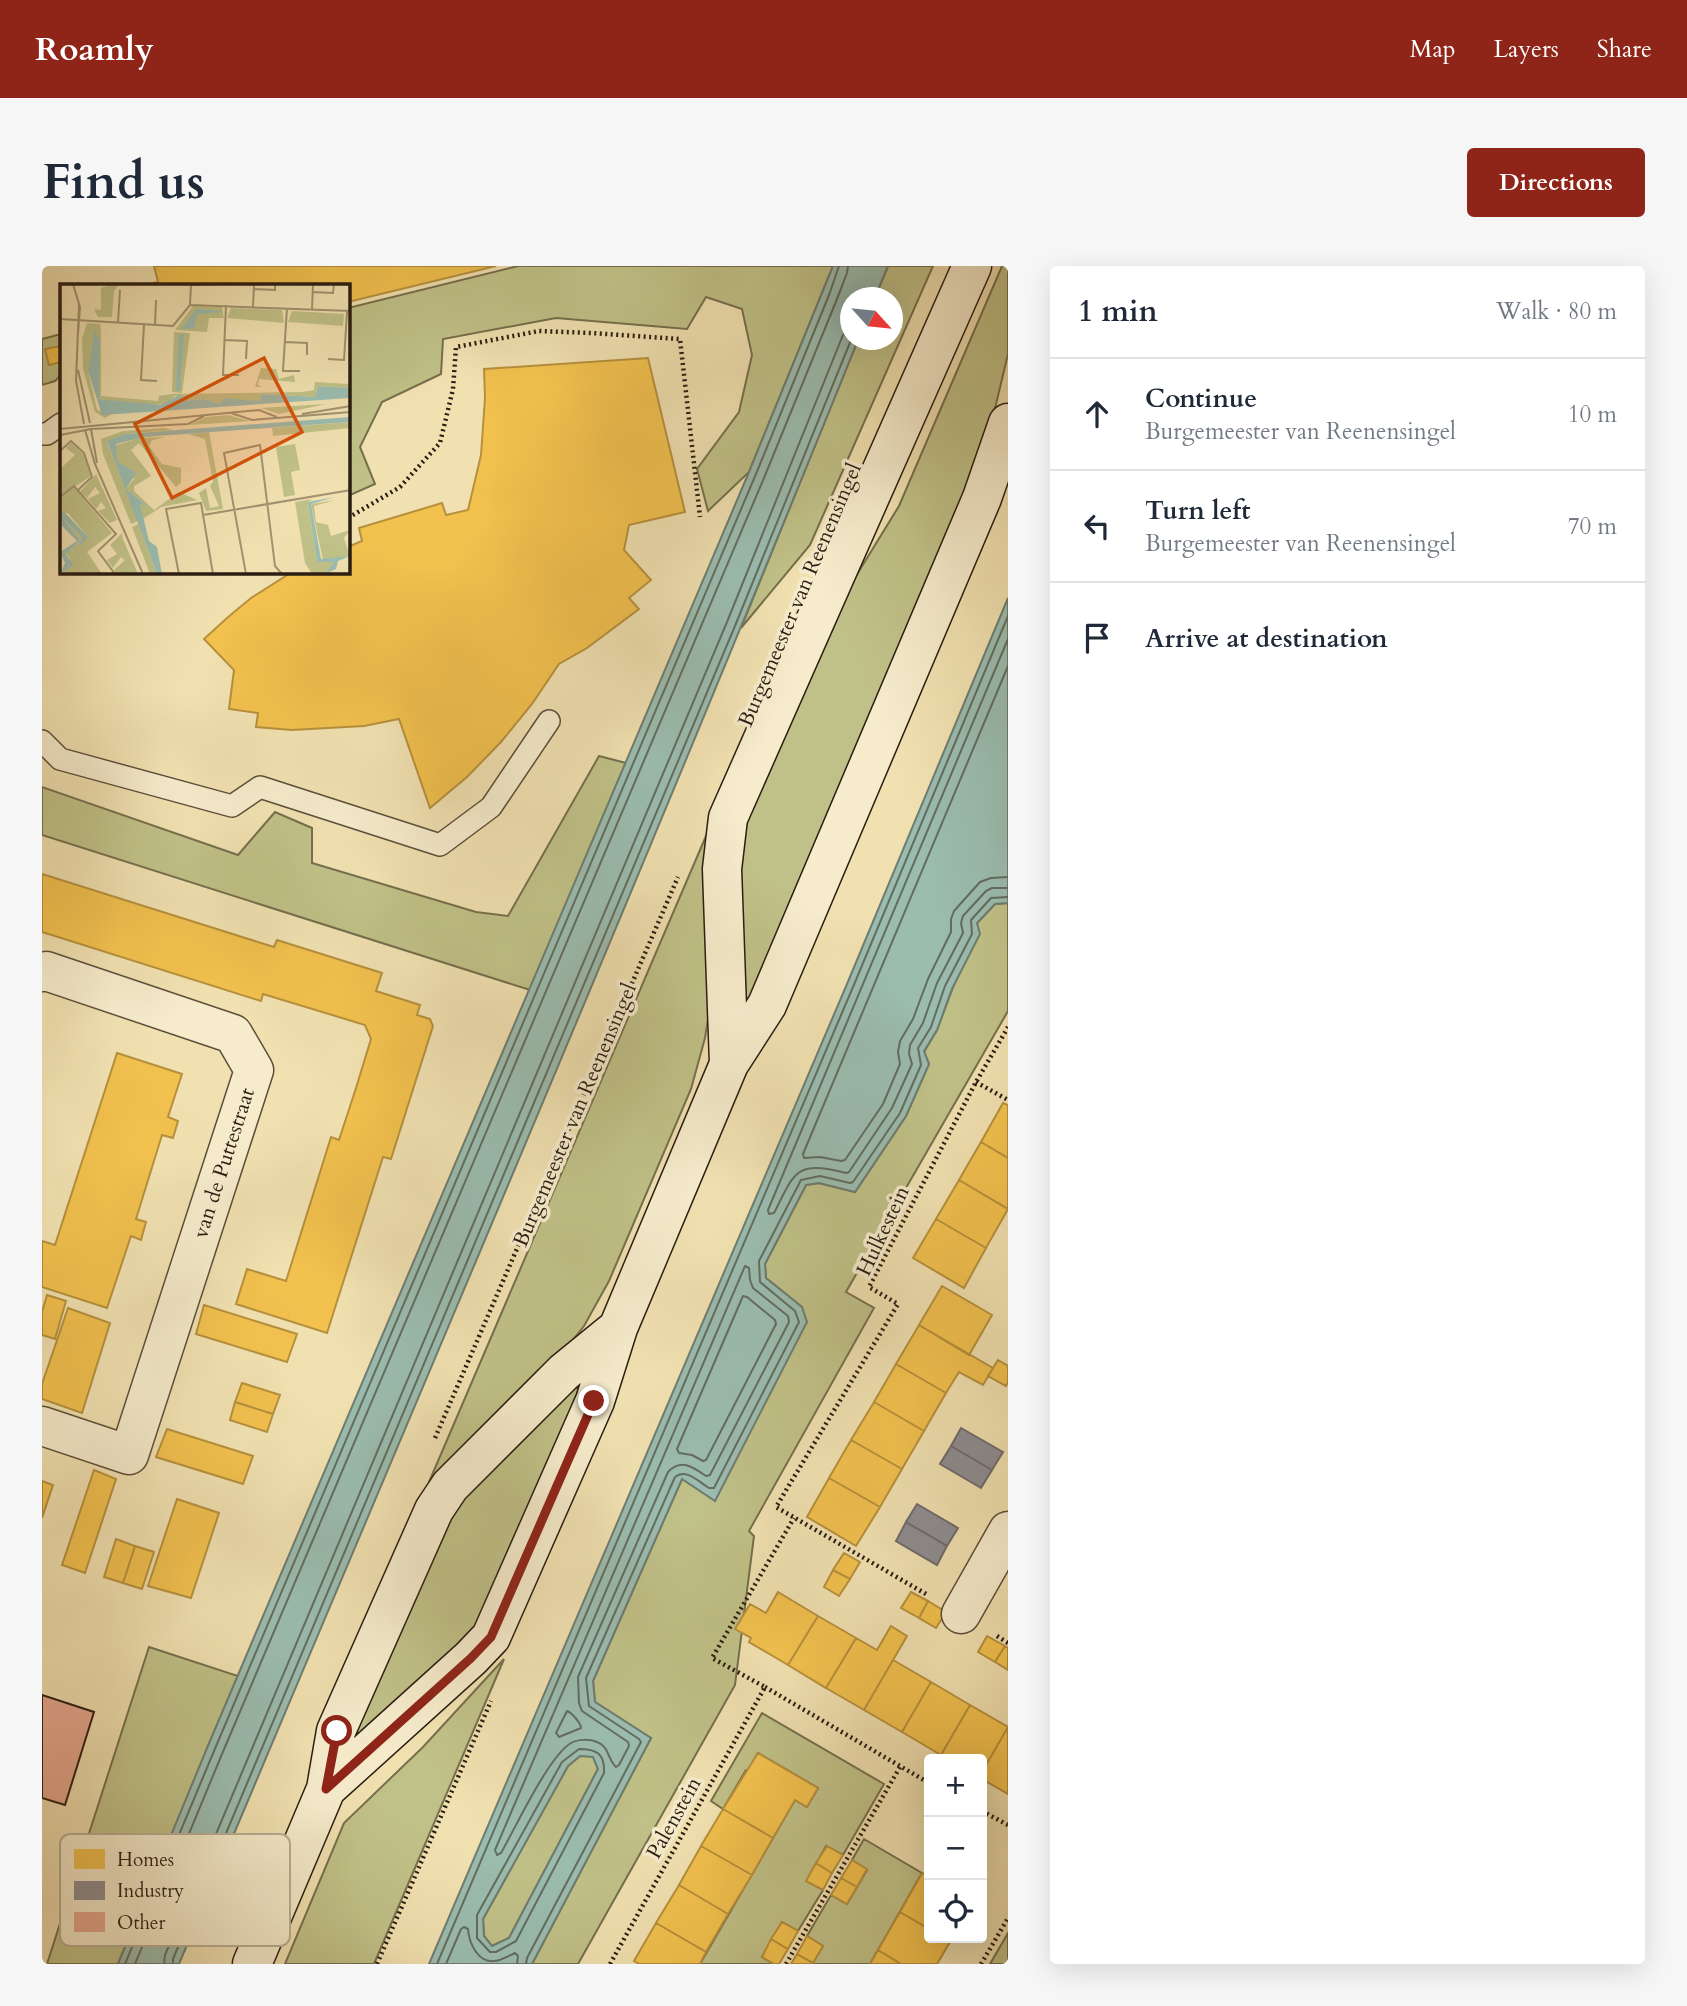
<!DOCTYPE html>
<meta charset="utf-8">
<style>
:root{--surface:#fff;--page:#f6f6f7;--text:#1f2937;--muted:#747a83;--line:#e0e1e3;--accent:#8f2418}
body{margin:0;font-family:Cardo,serif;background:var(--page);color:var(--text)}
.controls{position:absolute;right:21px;bottom:21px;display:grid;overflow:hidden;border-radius:7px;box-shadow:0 7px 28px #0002}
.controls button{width:63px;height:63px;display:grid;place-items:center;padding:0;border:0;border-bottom:2px solid var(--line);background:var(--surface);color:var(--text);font:35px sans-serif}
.compass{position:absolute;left:798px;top:21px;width:63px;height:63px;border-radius:50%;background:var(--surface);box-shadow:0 7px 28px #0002;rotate:117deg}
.stop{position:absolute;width:21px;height:21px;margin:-16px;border:5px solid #8f2418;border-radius:50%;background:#fff}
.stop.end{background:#8f2418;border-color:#fff;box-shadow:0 2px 7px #0008}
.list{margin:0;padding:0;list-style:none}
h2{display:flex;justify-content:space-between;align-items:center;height:91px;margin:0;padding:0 28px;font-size:30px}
h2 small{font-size:23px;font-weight:400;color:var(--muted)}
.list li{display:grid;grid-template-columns:46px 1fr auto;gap:21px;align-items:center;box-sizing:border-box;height:112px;padding:0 28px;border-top:2px solid var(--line)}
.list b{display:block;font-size:26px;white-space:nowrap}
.list p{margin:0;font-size:23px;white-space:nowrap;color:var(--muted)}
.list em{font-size:23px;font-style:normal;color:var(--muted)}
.icon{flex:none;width:38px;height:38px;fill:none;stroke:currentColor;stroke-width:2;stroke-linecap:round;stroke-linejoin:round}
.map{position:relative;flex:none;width:966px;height:1698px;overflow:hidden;border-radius:7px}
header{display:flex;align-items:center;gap:42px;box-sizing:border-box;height:98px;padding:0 35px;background:var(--accent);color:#fff}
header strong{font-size:33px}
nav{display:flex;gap:38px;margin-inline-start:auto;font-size:24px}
.intro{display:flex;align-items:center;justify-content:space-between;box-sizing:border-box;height:168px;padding:0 42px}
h1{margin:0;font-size:49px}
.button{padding:18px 32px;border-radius:7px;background:var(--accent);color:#fff;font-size:24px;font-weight:700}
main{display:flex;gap:42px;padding:0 42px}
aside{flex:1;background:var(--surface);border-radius:7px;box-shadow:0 7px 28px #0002}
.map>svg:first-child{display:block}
.green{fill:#c0c188;stroke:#756f4d;stroke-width:2}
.water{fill:#9bbdb0;stroke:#6e7d71;stroke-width:2;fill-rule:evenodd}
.homes{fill:#f2c14e;stroke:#b6903c;stroke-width:2}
.industry{fill:#8d8d92;stroke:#6f6b6c;stroke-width:2}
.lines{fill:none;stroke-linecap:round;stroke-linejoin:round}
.shore{stroke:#626d61;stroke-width:2}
.building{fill:#e6a78e;stroke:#2a1d12;stroke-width:2}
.service-casing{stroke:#5c4e3a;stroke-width:24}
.minor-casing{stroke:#5c4e3a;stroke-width:41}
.secondary-casing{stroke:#2a1d12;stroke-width:41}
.path{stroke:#2a1d12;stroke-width:4.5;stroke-dasharray:2 3.5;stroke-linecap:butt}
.service{stroke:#f6eccc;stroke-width:21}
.minor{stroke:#f6eccc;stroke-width:38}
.secondary{stroke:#f6eccc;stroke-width:38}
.route{stroke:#8f2418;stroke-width:9}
.labels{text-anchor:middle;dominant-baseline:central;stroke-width:7;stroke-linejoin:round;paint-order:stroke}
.street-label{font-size:21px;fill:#2a1d12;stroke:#f6eccc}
.inset-road{fill:none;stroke:#a19371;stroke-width:2}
.view{fill:#d5530d;fill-opacity:0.15;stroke:#d5530d;stroke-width:3.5}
.inset-edge{fill:none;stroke:#2a1d12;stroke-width:3.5}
.key{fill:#f6eccc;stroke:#b9ae94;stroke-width:2}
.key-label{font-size:19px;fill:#2a1d12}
</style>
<header>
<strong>Roamly</strong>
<nav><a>Map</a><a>Layers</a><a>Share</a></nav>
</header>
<div class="intro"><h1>Find us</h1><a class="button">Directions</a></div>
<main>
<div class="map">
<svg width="966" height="1698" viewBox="0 0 966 1698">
<rect width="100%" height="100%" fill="#f1e1b1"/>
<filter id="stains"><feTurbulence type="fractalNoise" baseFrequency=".00286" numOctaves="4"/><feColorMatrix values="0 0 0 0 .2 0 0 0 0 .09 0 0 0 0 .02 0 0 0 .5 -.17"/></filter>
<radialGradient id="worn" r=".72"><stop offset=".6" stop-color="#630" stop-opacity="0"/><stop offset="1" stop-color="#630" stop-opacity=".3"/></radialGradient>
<path class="green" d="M476,0H791L707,206L666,245L655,203L697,146L710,89L700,43L664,31L645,63L514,52L401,73L399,108L340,136L318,181L333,218L306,230V42Z
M846,0H891L768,279L699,362L816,74H850V32L833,31Z
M960,0H966V88L950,155L928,224L712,735L695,728L693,630L704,554L795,341L857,240Z
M19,68V81L4,84L7,98L19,96V109L13,115L0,119V73Z
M557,490L584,497L488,724L0,569V521L196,589L233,546L270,562V597L434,646L466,650Z
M667,563V747L663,772L649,823L567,1015L542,1060L526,1080L391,1218L387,1216Z
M966,637V745L804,1026L832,1042L707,1265L712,1270L693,1419L536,1698H490L609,1472L553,1436L551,1415L640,1213L673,1234L760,1041L724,1012L723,998L764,919L777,917L813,926L864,850L887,798L882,786L895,764L935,657L953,638Z
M527,1119L546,1127L443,1357L325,1477L310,1470L403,1254L432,1213Z
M107,1381L196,1410L76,1698H5Z
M462,1393L332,1698H243L302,1557L381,1481Z
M720,1447L842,1518L801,1589L784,1580L765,1615L781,1624L756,1665L740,1656L720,1691L732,1698H658L753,1534L765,1541L776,1522L716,1487L706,1505L704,1504L681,1543L669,1535Z
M538,1490H551L556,1503L467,1672L450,1680L442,1670L441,1653L526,1500Z
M822,1573L880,1607L828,1698H770L781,1680L765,1670L789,1629L805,1638L825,1604L810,1594Z
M966,1667V1698H948Z"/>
<path class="water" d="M791,0H846L833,31L808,32V74H816C596,618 365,1157 137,1698H76L165,1482L707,206Z
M966,332V637L953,638L935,657L938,668L910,723L895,764L882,785L887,798L864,850L813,926L777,917L764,919L723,998L724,1012L760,1041L765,1056L673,1235L640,1213L551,1415L553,1436L609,1472L490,1698H387L805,718ZM538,1490L551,1491L556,1503L467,1672L450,1680L442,1670L441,1653L526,1500Z"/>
<path class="homes" d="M112,0H454L306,36V19H101L116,16Z
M19,80V96L7,99L3,83Z
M606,92L643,246L587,259L582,284L609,314L587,332L597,343L545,382L517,398L490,438L459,476L425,511L388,542L357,453L322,460L250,464L214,461L216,447L187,443L192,404L162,373L185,352L209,332L250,306H306V281L320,275L317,262L400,237L404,249L426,244L439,189L443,132L442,103Z
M0,608L232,681L235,674L340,707L334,725L378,739L375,749L388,753L391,760L349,893L341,891L285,1067L194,1038L205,1003L244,1015L289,871L297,874L314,822L329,773L323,759L221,728L219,735L0,666Z
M75,787L140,808L126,851L136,855L131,872L120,869L94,953L104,956L99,974L89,970L65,1042L0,1021V975L13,979Z
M961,837L966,839V892L939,876Z
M939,876L966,892V943L917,914Z
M917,914L966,943L944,982L894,953Z
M894,953L944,982L922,1022L871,992Z
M900,1020L950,1049L927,1089L877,1059Z
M5,1029L24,1035L13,1073L0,1069V1046Z
M162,1039L255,1068L245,1096L154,1068Z
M26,1042L68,1057L40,1147L0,1133V1118Z
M877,1059L951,1102L941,1119L917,1106L904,1127L854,1098Z
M956,1094L966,1100V1116L964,1120L946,1110Z
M854,1098L904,1127L882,1165L832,1136Z
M200,1117L238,1129L231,1148L193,1136Z
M193,1136L231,1148L225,1166L188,1154Z
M832,1136L882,1165L860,1203L809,1174Z
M125,1163L211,1190L201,1218L114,1191Z
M809,1174L860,1203L838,1241L787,1212Z
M52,1204L74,1213L43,1307L20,1299Z
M787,1212L838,1241L814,1280L765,1251Z
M0,1215L11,1219L0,1252Z
M135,1233L177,1247L149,1332L106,1320Z
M74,1273L93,1280L81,1317L62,1311Z
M93,1280L112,1286L100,1323L81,1317Z
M802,1287L818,1296L808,1313L791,1304Z
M791,1304L808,1313L797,1330L782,1321Z
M736,1326L776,1350L746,1399L707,1376L709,1372L693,1363L708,1338L724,1347Z
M869,1326L886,1335L877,1352L859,1342Z
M886,1335L904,1346L894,1362L877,1352Z
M776,1350L814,1372L784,1422L746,1399Z
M849,1360L865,1370L822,1444L784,1422L814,1372L835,1384Z
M945,1370L963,1380L953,1396L936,1386Z
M963,1380L966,1382V1404L953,1396Z
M851,1394L889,1416L860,1466L822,1444Z
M889,1416L928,1439L899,1489L860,1466Z
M928,1439L966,1461L940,1506V1493H907L899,1489Z
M966,1461V1528L940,1513V1506Z
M716,1487L776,1522L765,1541L753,1534L731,1572L681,1543Z
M681,1543L731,1572L710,1609L659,1580Z
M659,1580L710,1609L686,1648L637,1619Z
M785,1580L801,1589L790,1607L774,1597Z
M810,1594L825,1603L815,1621L799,1612Z
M774,1597L790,1607L781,1624L764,1615Z
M880,1607L887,1610V1663L858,1646Z
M799,1612L815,1621L805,1638L789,1629Z
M637,1619L686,1648L664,1686L614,1657Z
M858,1646L887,1663V1672H902L908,1676L895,1698H859L836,1684Z
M740,1656L756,1665L746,1683L729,1673Z
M614,1657L664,1686L658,1698H597L592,1695Z
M765,1670L781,1680L771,1697L755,1688Z
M729,1673L746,1683L737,1698H732L720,1691Z
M836,1684L859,1698H828Z
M755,1688L771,1697L770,1698H749Z"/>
<path class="industry" d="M919,1162L961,1186L950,1204L909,1180Z
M909,1180L950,1204L939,1222L898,1198Z
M875,1238L916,1262L905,1280L864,1256Z
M864,1256L905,1280L895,1299L854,1275Z"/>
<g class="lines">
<path class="shore" d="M966,373L726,944L727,948L732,947C753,906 753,894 804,907L807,906L850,842L870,798L867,788L868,779L881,757L895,717L921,667L919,657L921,650L944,625L950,622H966
M966,400L761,888L762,892L778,891L799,895L803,894L841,838L858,798L856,786L858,775L871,753L886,713L909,666V653L912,645L938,616L949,612L966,611
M703,1000L707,1002L708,1014L711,1022L746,1050L747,1056L668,1209L664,1210C651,1201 639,1192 626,1206L536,1411L537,1437L540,1445L586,1476L587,1480L577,1499L574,1501C566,1494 567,1480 555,1476C548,1473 536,1473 529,1477C506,1491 474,1561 459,1587L455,1589L453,1584Z
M701,1030L705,1031L733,1054L734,1058L664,1194L661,1195L650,1189L637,1187L635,1183Z
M525,1445C529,1446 539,1457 539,1462L517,1471L514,1467Z
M537,1483C554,1483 563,1487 562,1507L474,1675L454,1686H448L435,1672V1649L520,1496Z
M83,1698L172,1485L714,208L787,29L797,0
M93,1698L180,1488L722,212L795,33L805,7L806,0
M122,1698L123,1689L685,356L801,69L808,60
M131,1698V1693L693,360L809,74
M395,1698L811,721L966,350
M404,1698L419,1663L422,1661L426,1663C427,1677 436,1697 452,1695C459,1695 466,1690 473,1687L476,1690L475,1698
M484,1698L485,1692L599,1476L597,1473L547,1440L544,1412L633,1211C644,1202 657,1216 667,1222H672L757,1056L753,1045L718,1016L717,995L759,914L778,910L808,917L811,916L858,847L879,799L876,782L889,761L903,720L930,668L929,654L949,632L966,631"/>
</g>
<path class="building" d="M0,1429L52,1446L23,1539L0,1532Z"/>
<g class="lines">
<defs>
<path id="service" d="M0,168H5L19,158
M0,475L18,493L190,540L218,521L398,579L449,541L507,455"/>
<path id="minor" d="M0,706L4,705L191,768L212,804L87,1189L0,1160
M919,1348L966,1265"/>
<path id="secondary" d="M687,798L680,603L686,552L930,0
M284,1523L429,1392L449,1371L553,1135L576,1062L687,798L725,739L940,232L966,157
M210,1698L284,1523L294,1465L392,1244L408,1220L522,1106L576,1062"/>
</defs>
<use href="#service" class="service-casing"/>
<use href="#minor" class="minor-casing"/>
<use href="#secondary" class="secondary-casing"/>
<path class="path" d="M306,252L358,221L398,177L411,123L414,81L497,65L549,67L638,73L658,251
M934,816L966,834
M393,1172L636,611
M884,1328L734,1241L856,1038L827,1021L934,816L966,761
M955,1370L966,1377
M723,1421L887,1517
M940,1545L966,1559
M335,1698L449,1435
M568,1698L723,1421L670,1392L752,1252
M744,1698L858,1501
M939,1698L966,1652"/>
<use href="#service" class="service"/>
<use href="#minor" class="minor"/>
<use href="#secondary" class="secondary"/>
</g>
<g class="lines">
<path class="route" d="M295,1465L284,1523L429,1392L449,1371L552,1135"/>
</g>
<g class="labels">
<g class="street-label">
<text transform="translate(758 329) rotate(-67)">Burgemeester van Reenensingel</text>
<text transform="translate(533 849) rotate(-67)">Burgemeester van Reenensingel</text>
<text transform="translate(182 897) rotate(-72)">van de Puttestraat</text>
<text transform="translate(841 965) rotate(-65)">Hulkestein</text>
<text transform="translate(632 1552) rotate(-61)">Palenstein</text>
</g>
</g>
<g transform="translate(18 18)">
<rect width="290" height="290" fill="#f1e1b1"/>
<path d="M53,0H59L54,7L52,33H38L34,25L41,26V4ZM133,22L162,23L164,34H149L147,48L115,46ZM171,24L222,26L224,39L167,34ZM232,27L284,30L283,42L228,38ZM27,39L40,40L41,47V112L98,117L99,112L112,110L242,108L254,106L255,98L290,100V104L258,102L255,113L201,110L199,117L160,120L144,115L126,117L116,111L106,120L72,122L37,114L40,59L28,87L37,126L52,130L45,134L35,128L23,85L22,55ZM114,48L130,49L122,109L112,108ZM201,84L216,85L219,95L234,91L235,98L199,95L198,101L203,103H195ZM266,120L219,130L201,124ZM168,131L190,137L129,141L146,133ZM290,138V144L213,152L212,144ZM104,144L113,146L65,150L47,158L78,237L71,240L43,170L41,155L63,147ZM149,148L163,225L146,227L139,209L146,204L150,224L159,222L150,202L153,198L145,155L128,150ZM105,153L92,156L89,162L102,180L121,184V199L116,203L79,159L71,166L91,192L74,202V207L94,226L119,208L137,216L101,223L83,235L80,220L89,223L66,205L74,195L57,177L54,162L79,154ZM11,159L24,171L31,192L0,212V185L15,171L6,164ZM235,160L240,186L231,188L235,211L224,213L216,163ZM36,190L57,236L50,239L38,227L46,224L41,218L36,225L28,215L40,209L35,203L27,214L20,208ZM14,203L52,249L27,268L42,290H3L10,274L6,270L20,256L4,234L22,253L18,264L27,252L8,229H0V214ZM252,215L248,218L257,278H274L265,290H252L245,279L235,218ZM276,216L254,222L256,238L268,241L271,252L290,246L284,254L290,272L263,276L251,220ZM79,240L83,253L97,290H90L72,243ZM62,249L63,255L78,290H57L54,286L65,276L61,273L53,284L47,276L57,270L50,261Z" fill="#c0c188"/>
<path d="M136,25L161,27L162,28L137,30L134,44L121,46ZM35,45L40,59L39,115L101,121L119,111L126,117L144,115L160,120L163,114L199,117L201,110L255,113L258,102L290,104V114L42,131L28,87ZM119,50H124L120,107H116ZM290,133V138L84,153L56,160L57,177L76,189L66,205L89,223L80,220L89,257L97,263L102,290H97L47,157L65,150ZM275,213L251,220L261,275L290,272L278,277L276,285L265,290L274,278H257L248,218ZM4,228L28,253L18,264L22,253L4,235L20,256L6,270L13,281L0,290L5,279L0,268L17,257L0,240V229Z" fill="#9bbdb0"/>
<path class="inset-road" d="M13,0L20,23L18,50M131,1L157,0M194,5L215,6V0M253,8L273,9L274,0M19,20L16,97L24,140M130,21L291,27M130,21L131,0M166,21L163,91H179M193,23L194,0M227,24L223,87H240M252,26L253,0M0,35L113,42L130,21M58,38L60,6M84,40L81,96L97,97M95,41L96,16M165,56L187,57L186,75M225,58L247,59V71M268,75L284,76L287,28M18,86L30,139M171,129L192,136L291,128M242,130L291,122M0,145L199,126L217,133M31,145L37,179M25,146L35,180L83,290M0,151L31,145L128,140L144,132M0,167L11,157L24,169L32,193L18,206M0,213L14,202L56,250L38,267L55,290M143,231L291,206M119,290L106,225L141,219L153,290M186,290L164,169L200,161L215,282L222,290"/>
<path class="view" d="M204,74L242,148L112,214L75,140Z"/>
<rect width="290" height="290" class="inset-edge"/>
</g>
<rect x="18" y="1568" width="230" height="112" rx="10" class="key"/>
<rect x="32" y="1583" width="31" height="20" fill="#f2c14e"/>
<rect x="32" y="1615" width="31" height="19" fill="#8d8d92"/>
<rect x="32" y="1646" width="31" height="20" fill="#e6a78e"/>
<g class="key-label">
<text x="75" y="1600">Homes</text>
<text x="75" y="1631">Industry</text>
<text x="75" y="1663">Other</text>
</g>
<rect width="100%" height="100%" filter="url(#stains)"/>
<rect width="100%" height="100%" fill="url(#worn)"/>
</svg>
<div class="controls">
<button>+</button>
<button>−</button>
<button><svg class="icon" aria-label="locate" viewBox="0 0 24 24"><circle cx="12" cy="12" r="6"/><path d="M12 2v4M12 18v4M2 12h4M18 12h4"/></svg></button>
</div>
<svg class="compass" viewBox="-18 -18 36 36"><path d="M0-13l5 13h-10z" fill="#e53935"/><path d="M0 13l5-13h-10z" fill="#747a83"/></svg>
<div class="stop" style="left:295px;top:1465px"></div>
<div class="stop end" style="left:552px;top:1135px"></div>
</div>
<aside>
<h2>1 min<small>Walk · 80 m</small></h2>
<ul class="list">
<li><svg class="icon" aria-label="ahead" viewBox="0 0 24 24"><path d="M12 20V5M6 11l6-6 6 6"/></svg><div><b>Continue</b><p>Burgemeester van Reenensingel</p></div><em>10 m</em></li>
<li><svg class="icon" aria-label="left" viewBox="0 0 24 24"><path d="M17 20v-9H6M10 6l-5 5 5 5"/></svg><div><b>Turn left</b><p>Burgemeester van Reenensingel</p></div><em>70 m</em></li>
<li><svg class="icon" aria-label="arrive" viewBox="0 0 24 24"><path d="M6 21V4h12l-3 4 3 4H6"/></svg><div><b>Arrive at destination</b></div></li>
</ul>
</aside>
</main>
